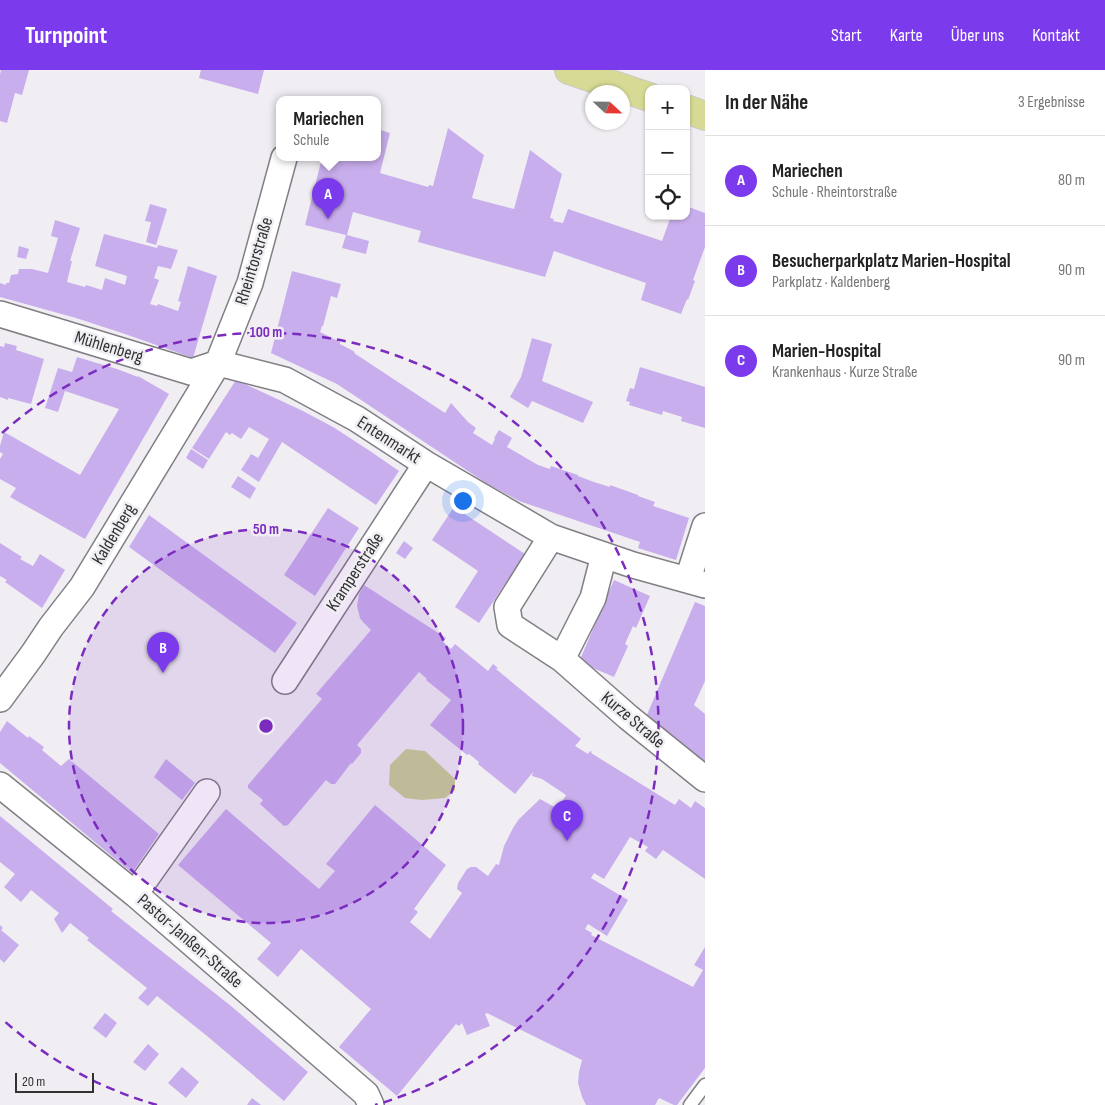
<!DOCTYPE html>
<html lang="de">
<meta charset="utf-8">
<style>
:root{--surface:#fff;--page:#f6f6f6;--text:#222;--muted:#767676;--line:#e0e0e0;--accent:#7c3aed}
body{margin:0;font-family:"Sofia Sans Condensed",sans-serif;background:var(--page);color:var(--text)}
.controls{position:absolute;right:15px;top:15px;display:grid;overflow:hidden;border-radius:10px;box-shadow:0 1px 4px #0004}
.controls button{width:45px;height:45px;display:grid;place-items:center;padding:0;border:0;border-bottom:1px solid var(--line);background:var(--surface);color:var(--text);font:25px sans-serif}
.compass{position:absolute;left:585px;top:15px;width:45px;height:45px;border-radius:50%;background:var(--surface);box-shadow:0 1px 4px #0004;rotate:112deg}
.scale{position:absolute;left:15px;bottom:12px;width:79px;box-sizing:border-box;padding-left:5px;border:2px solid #323233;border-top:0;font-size:14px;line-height:18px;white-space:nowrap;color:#323233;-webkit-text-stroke:4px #f0eef3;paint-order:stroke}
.you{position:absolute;left:462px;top:430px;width:18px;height:18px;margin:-12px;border:4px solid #fff;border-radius:50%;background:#1a73e8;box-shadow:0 0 0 8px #1a73e833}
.badge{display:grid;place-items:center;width:32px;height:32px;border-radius:50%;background:var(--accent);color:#fff;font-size:16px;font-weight:700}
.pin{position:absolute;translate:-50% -41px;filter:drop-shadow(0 1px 2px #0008)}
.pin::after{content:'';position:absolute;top:26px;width:18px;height:15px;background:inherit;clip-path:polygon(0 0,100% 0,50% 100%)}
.popup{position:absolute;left:276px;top:26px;width:105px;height:65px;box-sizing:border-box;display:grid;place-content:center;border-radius:10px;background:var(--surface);filter:drop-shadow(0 1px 4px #0005);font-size:16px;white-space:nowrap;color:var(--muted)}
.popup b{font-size:19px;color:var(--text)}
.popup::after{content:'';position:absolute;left:50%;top:100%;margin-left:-10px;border:10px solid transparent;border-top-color:var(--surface)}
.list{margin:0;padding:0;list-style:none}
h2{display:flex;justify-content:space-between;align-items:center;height:65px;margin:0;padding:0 20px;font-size:21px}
h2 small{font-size:16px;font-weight:400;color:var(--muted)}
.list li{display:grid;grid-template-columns:32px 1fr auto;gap:15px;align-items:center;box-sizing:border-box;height:90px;padding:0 20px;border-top:1px solid var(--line)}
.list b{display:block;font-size:19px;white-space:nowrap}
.list p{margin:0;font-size:16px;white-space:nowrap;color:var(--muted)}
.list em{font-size:16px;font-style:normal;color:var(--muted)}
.icon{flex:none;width:28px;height:28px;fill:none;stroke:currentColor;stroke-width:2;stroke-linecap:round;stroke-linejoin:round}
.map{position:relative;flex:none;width:705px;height:1035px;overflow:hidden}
header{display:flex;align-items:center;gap:30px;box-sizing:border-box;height:70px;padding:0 25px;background:var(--accent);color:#fff}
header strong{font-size:24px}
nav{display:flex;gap:28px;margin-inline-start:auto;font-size:18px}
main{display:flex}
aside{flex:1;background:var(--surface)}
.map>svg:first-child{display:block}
.green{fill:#c9ce93}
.building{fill:#c9aeed}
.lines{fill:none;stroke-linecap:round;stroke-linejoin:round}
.service-casing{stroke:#817f84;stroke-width:15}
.minor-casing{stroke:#817f84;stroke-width:28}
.primary-casing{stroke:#cacaca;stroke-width:30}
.service{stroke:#fff;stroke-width:12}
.minor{stroke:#fff;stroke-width:25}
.primary{stroke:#d7da94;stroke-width:28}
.ring{fill:none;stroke:#7b2cbf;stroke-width:2.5;stroke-dasharray:9 6}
.labels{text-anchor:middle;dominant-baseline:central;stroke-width:5;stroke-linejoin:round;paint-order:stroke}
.street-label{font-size:18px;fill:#323233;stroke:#f0eef3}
.centre{fill:#7b2cbf;stroke:#f0eef3;stroke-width:2.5}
.ring-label{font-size:15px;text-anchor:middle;font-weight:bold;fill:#7b2cbf;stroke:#f0eef3;stroke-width:5;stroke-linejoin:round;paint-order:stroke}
</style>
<header>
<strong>Turnpoint</strong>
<nav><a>Start</a><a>Karte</a><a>Über uns</a><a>Kontakt</a></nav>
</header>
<main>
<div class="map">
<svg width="705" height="1035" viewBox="0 0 705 1035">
<rect width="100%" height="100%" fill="#f0eef3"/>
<path class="green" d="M406,679L425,681L455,709V720L445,728L422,730L405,728L389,715L390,695Z"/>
<path class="building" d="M1,0H29L22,25L15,23L7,53L0,51V5Z
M201,0H264L258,24L199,8Z
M448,58L484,85L472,128L514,139L530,80L562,104L550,148L554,149L553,151L563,153L568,139L662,171L671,146H686V136L705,143V177L693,210L695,211L688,230L687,229L681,244L641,230L646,213L554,181L545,207L418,172L421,161L353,142L347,165L369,171L366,184L342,178L346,165L305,155L322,88H377V59L390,63L380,103L428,117L429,115L433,116Z
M150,134L167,139L156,175L146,172L151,152L145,151Z
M55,150L80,158L70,191H72L67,212L85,217L86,215L102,220L105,208L125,215L127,206L95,196L104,164L157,178L158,175L178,180L171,199L158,196L154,208L159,210L150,234L157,236L158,234L178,241L181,232L178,231L188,196L217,206L193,288L125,264L76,248L0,227V213L6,215V213H9L11,205L18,204L19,199H32L48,203L58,168L51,166Z
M19,176L29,179L26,189L17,187Z
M292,201L341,214L337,228L331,226L323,256H322L320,262L340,272V274L355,282L354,283L445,343L451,333L468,352L476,358L473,363L492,375L495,369L494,368L499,360L512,368L507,377L538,395L550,399L551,396L578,405V406L594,412L610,417V415L638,425V426L655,432L653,436L689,448L676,490L638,478L640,472L519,431L486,413L337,314L271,283Z
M532,268L552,274L542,311L593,332L583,353L532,331L528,338L510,327L521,307Z
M5,273L17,276L16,280L44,289L31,334L8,328V330L0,327V276L4,277Z
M77,287L117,299L138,307V306L169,324L85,469L10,427L16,418L0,409V389L3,384L0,382V376L4,362L80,405L119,339L65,321L58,342L45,338L58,298L72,302Z
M640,297L705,317V358L681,351L682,347L663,341L662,345L629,335L630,332L626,331L630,318L634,319Z
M236,310L301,340L333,357L370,381L399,401L376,435L282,372L259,412L241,400L251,384L258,388L269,369L249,357L241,369L232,363L230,365L226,362L209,389L192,378Z
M191,379L208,390L203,399L186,388Z
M238,406L256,418L250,429L231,417Z
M454,437L525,484L479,553L455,537L478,501L432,470Z
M328,438L359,458L315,526L284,505Z
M149,445L297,553L275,583L129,477Z
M404,471L413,478L405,489L396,483Z
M0,473L22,487L20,489L33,496L40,484L65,500L42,538L5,512L7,510L0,506Z
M614,510L650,526L636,558L633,556L625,574L628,576L614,607L579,592Z
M364,515L446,568L443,572L451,579L455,574L488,601L493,594L498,598L496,599L581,669L575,676L588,684L590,681L592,682L591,683L675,735L679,729L691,738L695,731L705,738V809L663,780L656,789L645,781L648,777L630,767L604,809L594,803L591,808L628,830L607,866L588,854L585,859L592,863L591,865L693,917L703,900L694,895L705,877V998L677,1035H674L659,1028L655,1035H586L582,1027L578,1013L579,1002L582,990L487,943L485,944L490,956L467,965L462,953L459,956L456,954L397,1026L339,977L371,939L301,879L278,907L257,889L271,873L178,795L226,739L319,819L335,801L326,794L375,735L446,795L414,839L418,842L410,852L430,869L462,823L457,819L458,813L467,799L471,797H476L488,806L496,794L499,795L504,776L513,758L519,749L540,729L558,739L566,725L542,709L532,706L533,702L515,724L478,694L479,692L469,684L467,685L430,655L451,630L426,610L427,609L419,602L357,675L361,679V683L352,694L351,693L335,714H331L326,710L288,755L284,756L260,734L263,730L248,718V715L322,629L316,624L371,560L363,552L360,548L357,536L359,524Z
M695,532L705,536V611L694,635L705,644V694L646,647Z
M7,651L28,668L29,666L44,677L42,680L61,696L69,689L159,764L132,803L0,693V662Z
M166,689L195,713L182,730L154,707Z
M0,746L113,839L111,841L231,936L308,1002L284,1031L207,966L157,926L148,936L138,928L147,918L87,870L89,868L70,853L62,863L54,849L59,843L31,820L21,832L4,817L15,804L0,792Z
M0,855L3,858L1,860L19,875L4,893L0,889Z
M105,943L117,953L106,968L93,958Z
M148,974L159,984L145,1001L133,992Z
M182,997L199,1012L186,1028L168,1013Z
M252,1028L261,1035H247Z"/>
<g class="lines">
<defs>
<path id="service" d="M690,1035L705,1015"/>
<path id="minor" d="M0,244L191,302L218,293
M218,293L285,310L357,349L426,394L551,467L633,495L705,515
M551,467L507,537L510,555L562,589L593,528L604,485
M688,509L705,456
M562,589L628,647L705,709
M285,611L426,394
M0,629L33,584L51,557L82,517L218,293L250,213L284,88
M0,715L135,824L366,1024L371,1035
M135,824L207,722"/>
<path id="primary" d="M569,0L649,27
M686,39L705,46"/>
</defs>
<use href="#service" class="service-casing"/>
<use href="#minor" class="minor-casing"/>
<use href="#primary" class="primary-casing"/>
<use href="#service" class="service"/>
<use href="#minor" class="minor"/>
<use href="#primary" class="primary"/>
</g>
<circle cx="266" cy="656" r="197" fill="#7b2cbf" fill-opacity=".12"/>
<g class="ring">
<circle cx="266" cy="656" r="197"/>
<path d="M157 1035A394 394 0 0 1 2 949M2 363A394 394 0 1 1 375 1035"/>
</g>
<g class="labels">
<g class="street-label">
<text transform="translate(254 191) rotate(-73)">Rheintorstraße</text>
<text transform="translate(109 277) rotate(17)">Mühlenberg</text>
<text transform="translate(389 370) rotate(33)">Entenmarkt</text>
<text transform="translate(114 464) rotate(-59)">Kaldenberg</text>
<text transform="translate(355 502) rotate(-57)">Kramperstraße</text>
<text transform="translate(633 650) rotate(40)">Kurze Straße</text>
<text transform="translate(190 871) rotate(41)">Pastor-Janßen-Straße</text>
</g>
</g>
<circle cx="266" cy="656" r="8" class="centre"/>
<g class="ring-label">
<text x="266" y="267">100 m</text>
<text x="266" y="464">50 m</text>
</g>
</svg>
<div class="controls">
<button>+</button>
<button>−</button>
<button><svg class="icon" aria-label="locate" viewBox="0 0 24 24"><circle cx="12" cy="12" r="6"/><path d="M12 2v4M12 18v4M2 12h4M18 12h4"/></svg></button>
</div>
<svg class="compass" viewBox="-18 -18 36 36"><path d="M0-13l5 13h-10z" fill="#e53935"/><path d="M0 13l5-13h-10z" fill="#767676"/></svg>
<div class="scale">20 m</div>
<div class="you"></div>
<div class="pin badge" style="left:328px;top:149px">A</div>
<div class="popup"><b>Mariechen</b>Schule</div>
<div class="pin badge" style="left:163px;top:603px">B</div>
<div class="pin badge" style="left:567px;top:771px">C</div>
</div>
<aside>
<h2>In der Nähe<small>3 Ergebnisse</small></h2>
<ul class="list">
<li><span class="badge">A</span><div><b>Mariechen</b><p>Schule · Rheintorstraße</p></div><em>80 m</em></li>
<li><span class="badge">B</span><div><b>Besucherparkplatz Marien-Hospital</b><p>Parkplatz · Kaldenberg</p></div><em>90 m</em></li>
<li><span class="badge">C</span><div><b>Marien-Hospital</b><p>Krankenhaus · Kurze Straße</p></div><em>90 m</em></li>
</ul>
</aside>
</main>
